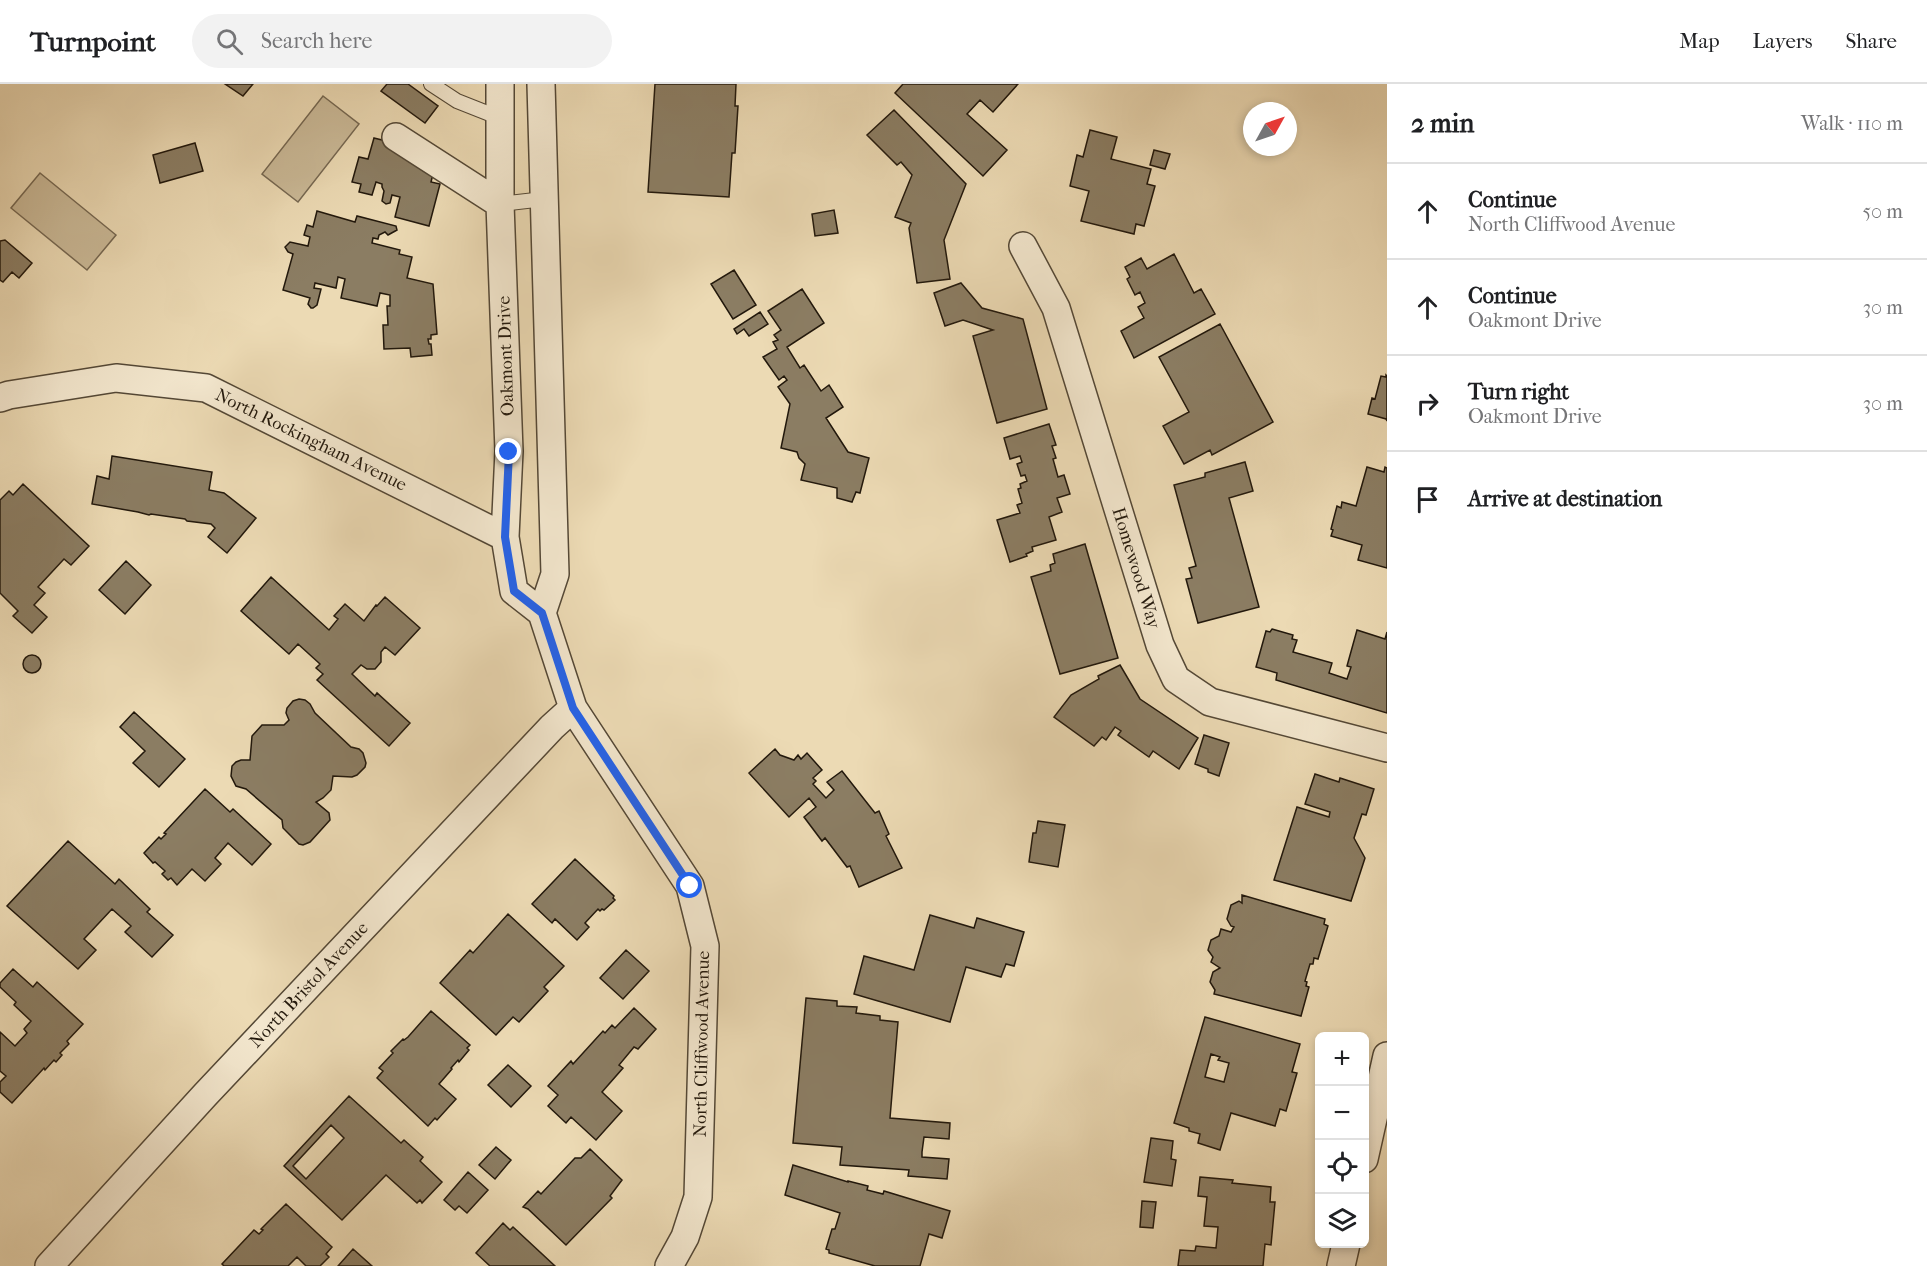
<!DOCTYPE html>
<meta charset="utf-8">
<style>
:root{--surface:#fff;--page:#f2f2f2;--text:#202124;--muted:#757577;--line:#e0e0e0}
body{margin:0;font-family:"IM FELL French Canon",serif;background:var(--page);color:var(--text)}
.controls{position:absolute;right:18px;bottom:18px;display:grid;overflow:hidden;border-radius:9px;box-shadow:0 3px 9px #0003}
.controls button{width:54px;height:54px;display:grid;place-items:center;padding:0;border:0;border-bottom:2px solid var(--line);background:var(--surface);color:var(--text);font:30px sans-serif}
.compass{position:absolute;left:1243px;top:18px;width:54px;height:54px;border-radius:50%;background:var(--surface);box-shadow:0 3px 9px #0003;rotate:50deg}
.stop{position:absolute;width:18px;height:18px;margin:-14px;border:4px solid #2563eb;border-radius:50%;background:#fff}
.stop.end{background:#2563eb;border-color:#fff;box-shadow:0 2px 6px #0008}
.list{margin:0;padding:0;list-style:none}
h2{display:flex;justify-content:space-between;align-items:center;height:78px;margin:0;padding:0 24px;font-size:26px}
h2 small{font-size:20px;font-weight:400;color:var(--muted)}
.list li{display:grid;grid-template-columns:39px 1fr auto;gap:18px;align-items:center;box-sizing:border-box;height:96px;padding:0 24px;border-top:2px solid var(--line)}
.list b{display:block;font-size:22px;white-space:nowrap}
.list p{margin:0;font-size:20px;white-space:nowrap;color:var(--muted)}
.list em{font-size:20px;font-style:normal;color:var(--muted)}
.icon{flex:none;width:33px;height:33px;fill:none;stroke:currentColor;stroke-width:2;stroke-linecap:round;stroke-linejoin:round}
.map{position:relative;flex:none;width:1387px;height:1182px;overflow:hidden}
header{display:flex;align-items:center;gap:36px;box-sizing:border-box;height:84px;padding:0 30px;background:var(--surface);border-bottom:2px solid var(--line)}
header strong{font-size:28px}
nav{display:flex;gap:33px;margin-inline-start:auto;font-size:21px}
.search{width:420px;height:54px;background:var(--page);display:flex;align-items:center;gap:15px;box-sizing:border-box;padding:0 21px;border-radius:33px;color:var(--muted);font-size:22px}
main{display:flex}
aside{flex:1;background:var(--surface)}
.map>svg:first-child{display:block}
.green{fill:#cab997;stroke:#766852;stroke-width:1.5}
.building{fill:#8b7d63;stroke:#22180c;stroke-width:1.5;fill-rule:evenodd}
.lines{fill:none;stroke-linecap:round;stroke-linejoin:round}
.lane-casing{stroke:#544836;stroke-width:16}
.street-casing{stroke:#544836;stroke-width:30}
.lane{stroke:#f3e7ce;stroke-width:14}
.street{stroke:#f3e7ce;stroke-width:27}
.route{stroke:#2563eb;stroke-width:8}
.labels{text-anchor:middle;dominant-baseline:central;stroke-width:6;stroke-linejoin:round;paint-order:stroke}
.street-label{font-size:18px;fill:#22180c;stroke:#f3e7ce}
</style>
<header>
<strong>Turnpoint</strong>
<div class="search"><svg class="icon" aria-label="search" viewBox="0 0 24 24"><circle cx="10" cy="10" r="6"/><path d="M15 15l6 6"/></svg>Search here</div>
<nav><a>Map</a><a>Layers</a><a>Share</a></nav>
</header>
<main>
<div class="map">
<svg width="1387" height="1182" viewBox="0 0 1387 1182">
<rect width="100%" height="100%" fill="#ecdab4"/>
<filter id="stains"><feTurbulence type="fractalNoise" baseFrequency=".00333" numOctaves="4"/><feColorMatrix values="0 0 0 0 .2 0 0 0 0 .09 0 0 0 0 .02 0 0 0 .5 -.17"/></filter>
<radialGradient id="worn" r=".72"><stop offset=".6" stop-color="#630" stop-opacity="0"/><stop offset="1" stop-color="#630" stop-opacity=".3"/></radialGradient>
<path class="green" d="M323,12L359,40L298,118L262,90Z
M40,89L116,151L87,186L11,124Z"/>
<path class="building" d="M225,0H253L243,12Z
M387,0H408L438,22L425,39L381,7Z
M655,0H736L735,22H738L735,69H732L729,113L648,108Z
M903,0H1018L993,28L980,16L967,30L1007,66L983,92L895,9Z
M894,26L966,100L944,156L950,195L917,199L909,144L911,139L895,133L912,91L901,78L897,81L867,51Z
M1090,46L1117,53L1111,75L1151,85L1147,100L1155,102L1144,142L1136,140L1134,150L1081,137L1089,107L1070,102L1077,71L1083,73Z
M374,54L386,57L433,90L431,98L440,100L429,142L395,133L400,113L392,111L390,119L386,120L382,117L384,107L382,103V100L376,98L372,111L359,108L361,100L352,98L359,73L368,75Z
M195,59L203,87L160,99L153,71Z
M1154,66L1170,70L1165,85L1150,81Z
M834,126L838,149L815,152L812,130Z
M317,127L355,138L357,132L396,142L397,146L388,151L385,148L379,151L378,155L373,154L372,159L400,166L399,170L412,173L407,194L433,200L437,250L431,251V255H428L429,260H431L432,271L411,273L410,264L384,265L383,241H388L387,222H390V211L380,209L377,222L341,214L345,195L338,193L336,204L315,199L314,204L321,205L317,221L313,224H311L308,220L310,214L283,206L293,170L288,168L285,163L290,158L308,162L310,153L304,151L307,141L313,143Z
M5,156L32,179L19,194L12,188L3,198L0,196V157Z
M1174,170L1194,209L1201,205L1215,230L1134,274L1121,247L1144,234L1138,223L1145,219L1140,208L1135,211L1127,195L1130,193L1125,183L1141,174L1147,185Z
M734,186L756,221L733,235L711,200Z
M961,199L982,224L1023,235L1047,325L997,339L973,252L993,246L963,236L945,242L934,209Z
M802,205L824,239L787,263L800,284L804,281L821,307L829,301L843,323L826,334L848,368L869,374L860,409L856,408L852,418L837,414V404L801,396L805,380L799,374L797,368L781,364L790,320L778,303L787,296L784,292L779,296L763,273L777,265L773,258L778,256L774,251L781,246L768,227Z
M760,228L768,240L749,252L744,245L737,250L734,245Z
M1220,240L1273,338L1212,371L1210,366L1184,380L1163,342L1189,328L1159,273Z
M1386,291L1387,292V337L1386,335L1368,330L1372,314L1375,315L1381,292L1386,293Z
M1049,340L1056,361L1052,362L1056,374L1053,375L1058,393L1064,391L1070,410L1057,414L1062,428L1049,433L1056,456L1032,463L1033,467L1026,470L1027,472L1010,478L997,436L1020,429L1017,421L1022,419L1018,405L1021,404L1020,400L1027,397L1025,391L1021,392L1017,380L1022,378L1020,372L1010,375L1004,354Z
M112,372L212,388L209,406L224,409L256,434L227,469L208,453L215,444L211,440L187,437L185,435L151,430L149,431L138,428L92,420L97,392L109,395Z
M1245,378L1253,407L1229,414L1259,523L1198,539L1186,495L1192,494L1189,484L1196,482L1174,401L1205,393V389Z
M1367,383L1384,388L1385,383L1387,384V484L1358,476L1362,461L1331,452L1333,446L1331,445L1337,422L1341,424L1342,418L1356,422Z
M23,400L89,462L71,481L64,475L38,503L45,509L34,521L47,533L32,549L13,532L18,527L0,509V416L9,407L13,411Z
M1085,460L1118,574L1060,590L1031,493L1051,487L1050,481L1055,479L1053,470Z
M126,477L151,501L125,530L99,506Z
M271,493L329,546L338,535L334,532L345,520L364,537L376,521L377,522L385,513L420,544L395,571L385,563L381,568V578L375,585H367L361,581L352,590L375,612L377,609L410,639L389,662L317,596L323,590L316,584L320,580L298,560L289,570L241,527Z
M1272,545L1293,551L1292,555L1297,556L1293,568L1332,579L1329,589L1347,595L1351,583L1347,582L1357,546L1385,555L1387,548V629L1276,596L1277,589L1256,583L1266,547L1270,548Z
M23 580a9 9 0 1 1 18 0a9 9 0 1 1-18 0Z
M1120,581L1140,615L1198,654L1179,685L1153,667L1149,673L1118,651L1121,647L1115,643L1106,656L1102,653L1094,662L1054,633L1071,611L1099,595L1098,592Z
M299,615L305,616L310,620L315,629L351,663L359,665L363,669L366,679L365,683L357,691L352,693L333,692L331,706L323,714L316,718L329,729L330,736L310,758L303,761L299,760L283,744L282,736L246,705L236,702L231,692L232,682L236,678L241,676H250L252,652L262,641H284L289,636L286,629L287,624L293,617Z
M134,628L185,675L159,703L133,679L145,667L120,643Z
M1204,651L1229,659L1219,692L1208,688V685L1195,680Z
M775,665L780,671L794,676L798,671L801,675L807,669L822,686L813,694L816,697L813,700L826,714L834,706L827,698L842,687L875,729L879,727L889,750L886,752L902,784L859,803L850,782L847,783L825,754L822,757L804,733L816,723L809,714L789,733L749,689Z
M1315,690L1339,698L1340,694L1374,705L1366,731L1362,730L1354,754L1365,774L1351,817L1274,796L1297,723L1329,733L1330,728L1305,720Z
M205,705L230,728L233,725L271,760L252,781L228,759L215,774L221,780L205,797L192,785L177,801L171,794L168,796L162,790L165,787L155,778L153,779L144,769L159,753L161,755L166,750L164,749Z
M1038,737L1065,741L1058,783L1029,778L1033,749H1036Z
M68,757L115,800L119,795L150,825L147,828L173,851L152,873L125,848L131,842L112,825L84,855L96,866L78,885L7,822Z
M575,775L614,812L613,814L615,816L604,826L602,825L600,827L598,825L585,839L589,843L577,856L555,835L552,839L532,820Z
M1242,811L1325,835L1324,840L1328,842L1318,875L1314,874L1313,880H1310L1305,897L1307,898L1306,902L1309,903L1301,932L1214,910L1215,906L1210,898L1213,888L1220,884L1211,878L1213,873L1208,866L1211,856L1219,852L1221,845L1231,848L1234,843L1231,842L1227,835L1231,821L1239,817L1242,819Z
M508,830L564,882L544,903L548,907L519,938L513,933L496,951L440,899L470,866L473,869Z
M930,831L974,844L977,834L1024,848L1014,882L1006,880L1001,893L966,883L950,938L854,910L864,872L914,886Z
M626,866L649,887L623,915L600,894Z
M13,885L33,903L37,898L83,940L67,957L69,960L60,969L62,971L56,978L54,976L45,986L44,984L12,1019L0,1008V998L6,992L0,987V948L15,962L27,949L24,945L31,937L14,921L16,918L0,903V899Z
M806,914L837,917V922L857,923L856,929L880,932V936L898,938L890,1034L950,1039L949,1055L924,1053L922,1068V1073L949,1075L947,1095L908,1092L909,1086L840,1081L842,1063L793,1059Z
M634,924L656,945L638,965L634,963L619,981L623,984L602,1008L622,1027L596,1056L571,1033L566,1039L548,1022L558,1011L548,1002L571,977L573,980L603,947L605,949L612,941L615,944Z
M431,927L470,961L467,964L469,966L459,978L458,976L451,984L452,985L439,1000L456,1015L437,1036L435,1034L428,1042L377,994L383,987L379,984L393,969L391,967L403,955L404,956L408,953Z
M1205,933L1300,960L1292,988L1297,989L1286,1027L1280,1025L1275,1042L1231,1029L1220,1066L1198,1059L1200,1050L1189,1047V1044L1174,1039ZM1211,970L1220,973L1218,976L1229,979L1224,998L1205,993Z
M508,981L531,1002L511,1023L488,1001Z
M349,1012L401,1059L404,1056L423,1073L420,1077L442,1098L422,1119L420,1116L417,1119L386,1091L342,1136L284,1082ZM331,1041L344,1054L306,1095L293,1082Z
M1151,1054L1173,1057L1171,1075L1176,1076L1172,1102L1144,1098Z
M496,1063L511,1076L495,1095L479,1081Z
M590,1065L622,1096L610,1112L612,1114L566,1161L528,1125L523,1123L538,1107L541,1110L575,1074H581Z
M793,1081L848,1098V1097L868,1102L867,1106L883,1110L884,1107L950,1127L942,1154L929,1150L920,1182H875L829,1169V1166L826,1165L832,1145H835L840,1129L785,1111Z
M468,1088L488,1106L467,1129L459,1122L455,1126L444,1116Z
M1200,1093L1233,1096L1232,1099L1271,1103L1270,1118H1275L1271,1161L1265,1160L1263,1182H1178L1180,1166L1195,1167L1196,1162L1216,1164L1218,1143L1204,1142L1207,1113L1198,1112Z
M1142,1117L1156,1118L1153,1144L1140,1143Z
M286,1120L332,1163L326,1170L329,1173L320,1182H306L297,1173L288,1182H224L222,1180L254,1146L259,1150L263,1146L261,1145Z
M503,1139L510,1146L513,1143L555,1182H490L476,1169Z
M353,1165L372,1182H338Z"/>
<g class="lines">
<defs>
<path id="lane" d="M431,0L457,17L500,34
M500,120L544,115"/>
<path id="street" d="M500,0V120L509,367L505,453L514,507L542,529L573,624L690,802L705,862L698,1113L685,1153L669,1182
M541,0L555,490L542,529
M396,53L500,120
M1023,162L1056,224L1160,561L1176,595L1210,618L1387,664
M0,314L9,311L116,294L206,304L505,453
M1364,1075L1387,972
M49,1182L205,1011L552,643L573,624
M1341,1182L1346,1160"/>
</defs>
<use href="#lane" class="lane-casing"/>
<use href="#street" class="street-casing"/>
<use href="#lane" class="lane"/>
<use href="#street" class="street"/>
</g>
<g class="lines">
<path class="route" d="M509,368L505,453L514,507L542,529L573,624L690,802"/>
</g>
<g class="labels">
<g class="street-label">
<text transform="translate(506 272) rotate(-92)">Oakmont Drive</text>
<text transform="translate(311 356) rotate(26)">North Rockingham Avenue</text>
<text transform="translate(1136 484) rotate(73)">Homewood Way</text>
<text transform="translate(309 901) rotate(-47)">North Bristol Avenue</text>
<text transform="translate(702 960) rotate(-89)">North Cliffwood Avenue</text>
</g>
</g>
<rect width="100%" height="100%" filter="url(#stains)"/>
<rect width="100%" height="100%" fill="url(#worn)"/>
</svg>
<div class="controls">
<button>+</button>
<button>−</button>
<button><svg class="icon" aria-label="locate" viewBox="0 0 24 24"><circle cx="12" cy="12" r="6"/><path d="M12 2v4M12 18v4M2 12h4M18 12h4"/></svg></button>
<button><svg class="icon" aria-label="layers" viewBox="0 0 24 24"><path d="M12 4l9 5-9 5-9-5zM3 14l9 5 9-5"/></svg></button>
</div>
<svg class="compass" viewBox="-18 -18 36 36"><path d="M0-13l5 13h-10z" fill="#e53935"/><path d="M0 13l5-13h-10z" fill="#757577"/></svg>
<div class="stop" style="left:690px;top:802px"></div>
<div class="stop end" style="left:509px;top:368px"></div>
</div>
<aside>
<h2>2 min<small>Walk · 110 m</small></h2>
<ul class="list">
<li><svg class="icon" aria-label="ahead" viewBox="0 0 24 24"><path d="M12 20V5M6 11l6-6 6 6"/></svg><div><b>Continue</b><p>North Cliffwood Avenue</p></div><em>50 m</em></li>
<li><svg class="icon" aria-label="ahead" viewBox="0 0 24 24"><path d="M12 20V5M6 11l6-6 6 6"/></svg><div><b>Continue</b><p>Oakmont Drive</p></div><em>30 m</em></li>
<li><svg class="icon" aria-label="right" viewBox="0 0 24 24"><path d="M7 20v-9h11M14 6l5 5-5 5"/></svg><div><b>Turn right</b><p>Oakmont Drive</p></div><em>30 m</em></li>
<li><svg class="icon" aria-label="arrive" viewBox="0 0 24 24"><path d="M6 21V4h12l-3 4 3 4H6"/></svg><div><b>Arrive at destination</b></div></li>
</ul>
</aside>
</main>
